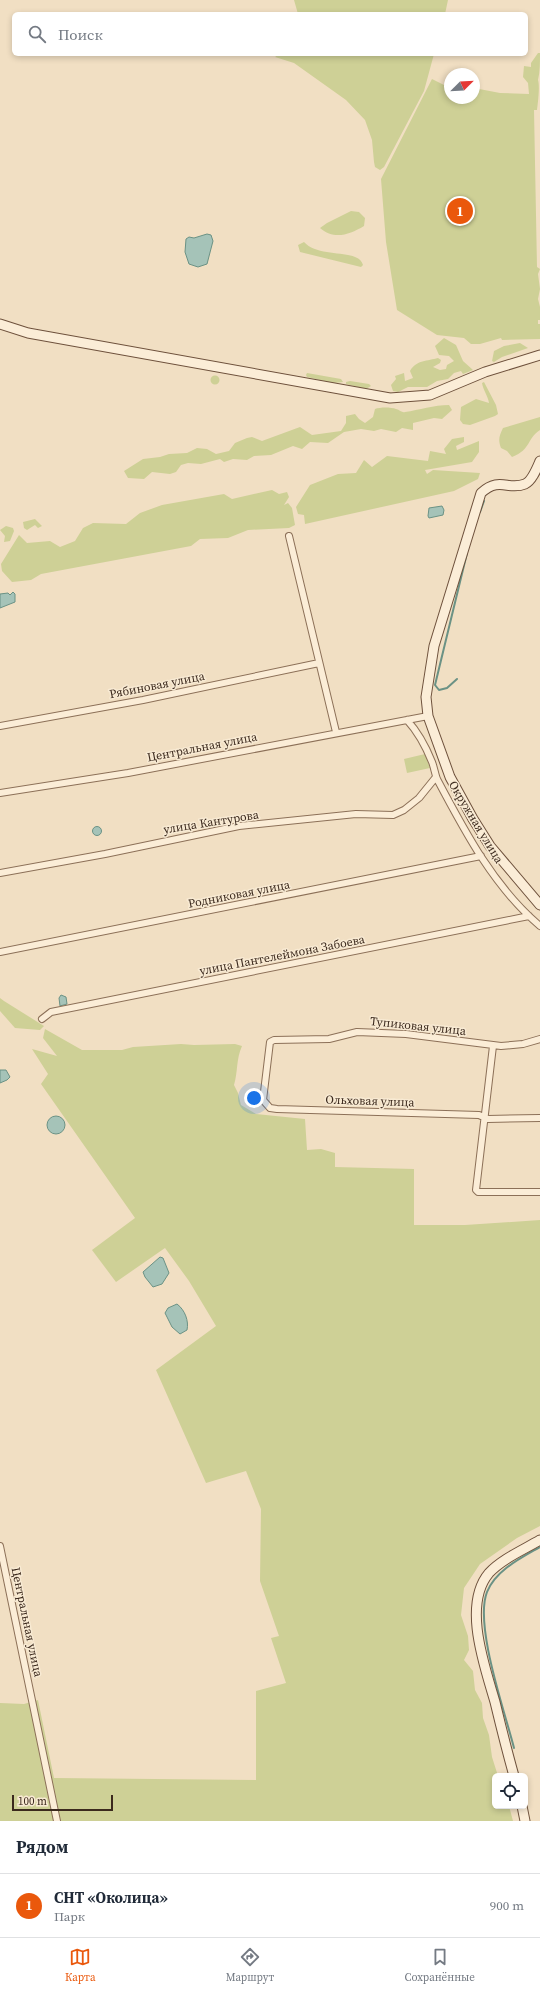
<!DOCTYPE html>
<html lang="ru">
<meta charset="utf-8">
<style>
:root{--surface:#fff;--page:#f2f2f3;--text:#1f2937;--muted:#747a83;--line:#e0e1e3;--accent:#ea580c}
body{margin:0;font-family:"Source Serif 4",serif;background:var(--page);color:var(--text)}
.controls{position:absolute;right:12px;bottom:12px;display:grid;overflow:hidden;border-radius:6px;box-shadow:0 2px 6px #0003}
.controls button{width:36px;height:36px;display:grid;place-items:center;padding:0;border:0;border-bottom:1px solid var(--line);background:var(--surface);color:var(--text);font:20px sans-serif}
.compass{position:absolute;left:444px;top:68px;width:36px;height:36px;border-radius:50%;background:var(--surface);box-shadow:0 2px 6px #0003;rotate:66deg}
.scale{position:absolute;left:12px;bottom:10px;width:101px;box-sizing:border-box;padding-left:4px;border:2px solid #3b291d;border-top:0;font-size:11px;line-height:14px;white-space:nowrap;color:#3b291d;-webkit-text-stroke:3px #f8ead3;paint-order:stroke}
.you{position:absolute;left:254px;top:1098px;width:14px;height:14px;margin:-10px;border:3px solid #fff;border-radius:50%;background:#1a73e8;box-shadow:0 0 0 6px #1a73e833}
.badge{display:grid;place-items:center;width:26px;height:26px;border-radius:50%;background:var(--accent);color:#fff;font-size:13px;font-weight:700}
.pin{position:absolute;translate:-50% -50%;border:2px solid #fff;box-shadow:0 1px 4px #0006}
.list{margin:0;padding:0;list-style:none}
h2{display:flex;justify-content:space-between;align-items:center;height:52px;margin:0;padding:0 16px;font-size:17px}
h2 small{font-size:13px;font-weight:400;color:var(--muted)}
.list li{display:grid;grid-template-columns:26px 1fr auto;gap:12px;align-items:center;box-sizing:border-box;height:64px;padding:0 16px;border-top:1px solid var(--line)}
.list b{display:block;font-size:15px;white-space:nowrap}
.list p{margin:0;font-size:13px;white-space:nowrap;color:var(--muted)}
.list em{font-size:13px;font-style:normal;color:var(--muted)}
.icon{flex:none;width:22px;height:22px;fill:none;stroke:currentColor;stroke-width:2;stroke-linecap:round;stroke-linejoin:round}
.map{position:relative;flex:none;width:540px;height:1821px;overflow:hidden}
.search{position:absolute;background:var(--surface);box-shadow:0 2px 6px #0003;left:12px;right:12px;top:12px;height:44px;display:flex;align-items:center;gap:10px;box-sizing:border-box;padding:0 14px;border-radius:6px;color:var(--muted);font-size:15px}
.sheet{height:116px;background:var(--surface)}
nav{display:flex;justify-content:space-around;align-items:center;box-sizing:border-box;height:56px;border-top:1px solid var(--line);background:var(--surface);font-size:11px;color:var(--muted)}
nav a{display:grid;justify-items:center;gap:2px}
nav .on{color:var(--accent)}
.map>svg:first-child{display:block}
.green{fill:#ced096}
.water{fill:#a5c3b8;stroke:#6b9285}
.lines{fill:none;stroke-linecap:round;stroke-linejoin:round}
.stream{stroke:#6b9285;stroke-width:2}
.street-casing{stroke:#8c7058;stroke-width:8}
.secondary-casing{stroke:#6e513c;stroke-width:11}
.street{stroke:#fbedd7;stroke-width:6}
.secondary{stroke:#fbedd7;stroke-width:9}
.labels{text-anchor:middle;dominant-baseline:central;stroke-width:3;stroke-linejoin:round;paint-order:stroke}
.street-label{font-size:12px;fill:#3b291d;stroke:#f8ead3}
</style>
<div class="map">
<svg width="540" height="1821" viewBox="0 0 540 1821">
<rect width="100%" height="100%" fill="#f1dfc3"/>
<path class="green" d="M294,0H448L445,14H298Z
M538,53H540C540,62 540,72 538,80C540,86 538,102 537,110H534L537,267L540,269L538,274L540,289L538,299L540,307V320H538V324H540V339L502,340L501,338L480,344H471L464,338L437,335L397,310L386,242L381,179L432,79L450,88V98H474V88L500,93L529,94L528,83L523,77L524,66L531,67V63Z
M279,54H434L424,91L384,167L380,170L375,167L374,162L372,140L365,120L346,100L294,63L275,57Z
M351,211L359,212L365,218L364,226C349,235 334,240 320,228L327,223Z
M304,242C319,259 359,248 363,265L361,267L300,252L298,245Z
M444,338L456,345L463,361L473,370L463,374L461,371L454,373L448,379L437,381L427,387H408L398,392L393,391L391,385L396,379L395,376L404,373L405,381L413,378L410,371C416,360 428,361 438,358L441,360L440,363L433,367L440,370L446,369L447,365L454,361L449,356L439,355L435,346Z
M520,343L528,348L502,357L494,362L492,361L494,351L504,346Z
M307,373L341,379L343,382L333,383L307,377L306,375Z
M210.5 380a4.5 4.5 0 1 1 9 0a4.5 4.5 0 1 1-9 0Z
M350,381L369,384L371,386L366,389L346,384V382Z
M484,382L496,405L498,414L495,416L470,425L463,424L460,420L461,407L476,399L489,403C488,396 483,390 482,383Z
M449,405L452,410L442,419L434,418L413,423V430L402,428L396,432L381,429L374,431L361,429L344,432L328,443L310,442L302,449L293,446L271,455L254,456L247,460L233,459L224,462L220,459L201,464L188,463L181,465L176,472L170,474L152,472L144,479L128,478L124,471L143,459L160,457L169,454L187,453L197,448L207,449L216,454L229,451L235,443L247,438L252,437L262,441L300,427L312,435L341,431L346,423V416L355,414L359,419L365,423L373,417L375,409C380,407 391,407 396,409C400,410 402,413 405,412C419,410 434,405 449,405Z
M540,417V430C526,439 532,449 512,457L507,451L501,448C498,440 499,436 503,428Z
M464,437V442L456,446L457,450L479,441V452L472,462L425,470L427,474L433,470L480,473L478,479L454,491L305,524L304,515L298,514L296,507L310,485L338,474L356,473L364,460L372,467L387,456L428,461L430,451L446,454L444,449L452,439Z
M272,490L279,494L287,492L289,497L284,505L288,503L292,508L295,525L289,528L248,530L228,538L200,539L191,546L41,574L31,580L12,582L2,571L1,564L19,535L27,543L50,541L60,547L75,541L83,528L93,523L126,524L140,513L162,505L224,494L232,499Z
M35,519L42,526L38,528L35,525L27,530L24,528L23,522Z
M6,526L13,528L14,531L10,541L4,542L5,536L0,530Z
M425,754L430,768L407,773L404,759Z
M0,998L4,1001L44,1026L40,1030L15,1028L0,1011Z
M45,1029L82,1050H122L133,1047L181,1044L194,1045L235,1044L242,1046C236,1059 238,1072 234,1085L238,1093L241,1105L256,1114L305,1119L307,1150L321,1149L335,1153V1167L414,1169V1225H465L540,1220V1526L517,1538L480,1564L464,1588L461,1615L468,1636L469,1650L464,1660L473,1671L475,1690L482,1703L483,1718L489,1735L492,1757L498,1776H495V1806H509L513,1821H0V1703L24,1704L38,1700L54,1778L256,1780V1691L286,1683L271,1638L279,1636L260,1581L261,1509L246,1471L206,1483L156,1370L216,1326L189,1281L165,1248L116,1282L92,1250L135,1218L41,1084L48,1074L32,1049L57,1056L43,1038Z"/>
<path class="water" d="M207,234L211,235L213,241L207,264L198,267L189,264L185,252L186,239L189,237L194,238Z
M442,506L444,510L443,515L429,518L428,516L429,508Z
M13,592L15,594V602L0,608V594L8,593L10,595Z
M92.5 831a4.5 4.5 0 1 1 9 0a4.5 4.5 0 1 1-9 0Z
M61,995L66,997L67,1004L60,1006L59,998Z
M0,1070H6L10,1077L7,1080L0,1083Z
M47 1125a9 9 0 1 1 18 0a9 9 0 1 1-18 0Z
M160,1257L163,1258L169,1273L162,1284L153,1287L145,1277L143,1272Z
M177,1304C185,1310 189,1321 187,1330L180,1334L172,1327L165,1313L168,1308Z"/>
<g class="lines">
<path class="stream" d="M480,512L484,501
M457,679L447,688L439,690L435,685L467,553
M514,1748C505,1712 474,1625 487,1592C496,1570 521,1558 540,1547"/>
<defs>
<path id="street" d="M289,536L336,732
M407,720C418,732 426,747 432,762C434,767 435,774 437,779C465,832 494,887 540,926
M0,726L143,700L319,663
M0,793L128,773L428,716
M0,873L105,854L239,826L356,814L393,815L404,810L419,798L436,777
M0,952L481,856
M42,1019L51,1012L529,916
M540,1039L523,1044L501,1046L406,1034L357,1032L329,1039L274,1040L270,1042L263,1100L270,1108L277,1109L479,1115L488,1119L540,1118
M493,1046L476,1190L478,1192H540
M0,1546L57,1821"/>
<path id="secondary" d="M0,324L28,333L390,398L430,395L485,372L540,355
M540,461C537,468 532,481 525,484C508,491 500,476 481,493L434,646L426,697L428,716L450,777L473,819L490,846L540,905
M514,1776C507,1751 501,1727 495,1702C485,1667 462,1605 489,1573C502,1559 523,1550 540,1540
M522,1806L525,1821"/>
</defs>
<use href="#street" class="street-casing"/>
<use href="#secondary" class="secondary-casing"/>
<use href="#street" class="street"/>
<use href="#secondary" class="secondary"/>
</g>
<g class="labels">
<g class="street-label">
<text transform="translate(157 685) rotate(-11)">Рябиновая улица</text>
<text transform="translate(202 747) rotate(-11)">Центральная улица</text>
<text transform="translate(211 822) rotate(-9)">улица Кантурова</text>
<text transform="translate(476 822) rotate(59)">Окружная улица</text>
<text transform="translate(239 894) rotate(-11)">Родниковая улица</text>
<text transform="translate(282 955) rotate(-11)">улица Пантелеймона Забоева</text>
<text transform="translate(418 1026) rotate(6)">Тупиковая улица</text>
<text transform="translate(370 1101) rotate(2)">Ольховая улица</text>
<text transform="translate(27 1622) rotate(78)">Центральная улица</text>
</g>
</g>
</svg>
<div class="controls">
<button><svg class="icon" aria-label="locate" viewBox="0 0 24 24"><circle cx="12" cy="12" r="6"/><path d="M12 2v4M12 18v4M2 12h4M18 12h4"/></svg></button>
</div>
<svg class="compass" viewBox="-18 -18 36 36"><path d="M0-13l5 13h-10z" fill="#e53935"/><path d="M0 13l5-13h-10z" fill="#747a83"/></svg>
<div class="scale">100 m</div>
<div class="you"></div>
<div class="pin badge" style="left:460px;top:211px">1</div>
<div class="search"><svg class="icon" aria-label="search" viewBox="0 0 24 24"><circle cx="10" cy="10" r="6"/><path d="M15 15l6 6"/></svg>Поиск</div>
</div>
<section class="sheet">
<h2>Рядом<small></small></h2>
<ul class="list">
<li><span class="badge">1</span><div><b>СНТ «Околица»</b><p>Парк</p></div><em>900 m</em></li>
</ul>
</section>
<nav>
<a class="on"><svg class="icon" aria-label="map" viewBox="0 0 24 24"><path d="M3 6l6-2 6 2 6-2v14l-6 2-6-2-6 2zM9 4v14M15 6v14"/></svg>Карта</a>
<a><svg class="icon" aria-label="directions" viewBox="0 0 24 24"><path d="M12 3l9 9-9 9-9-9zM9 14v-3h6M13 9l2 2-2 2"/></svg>Маршрут</a>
<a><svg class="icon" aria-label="saved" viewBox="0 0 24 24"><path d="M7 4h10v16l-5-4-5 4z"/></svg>Сохранённые</a>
</nav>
